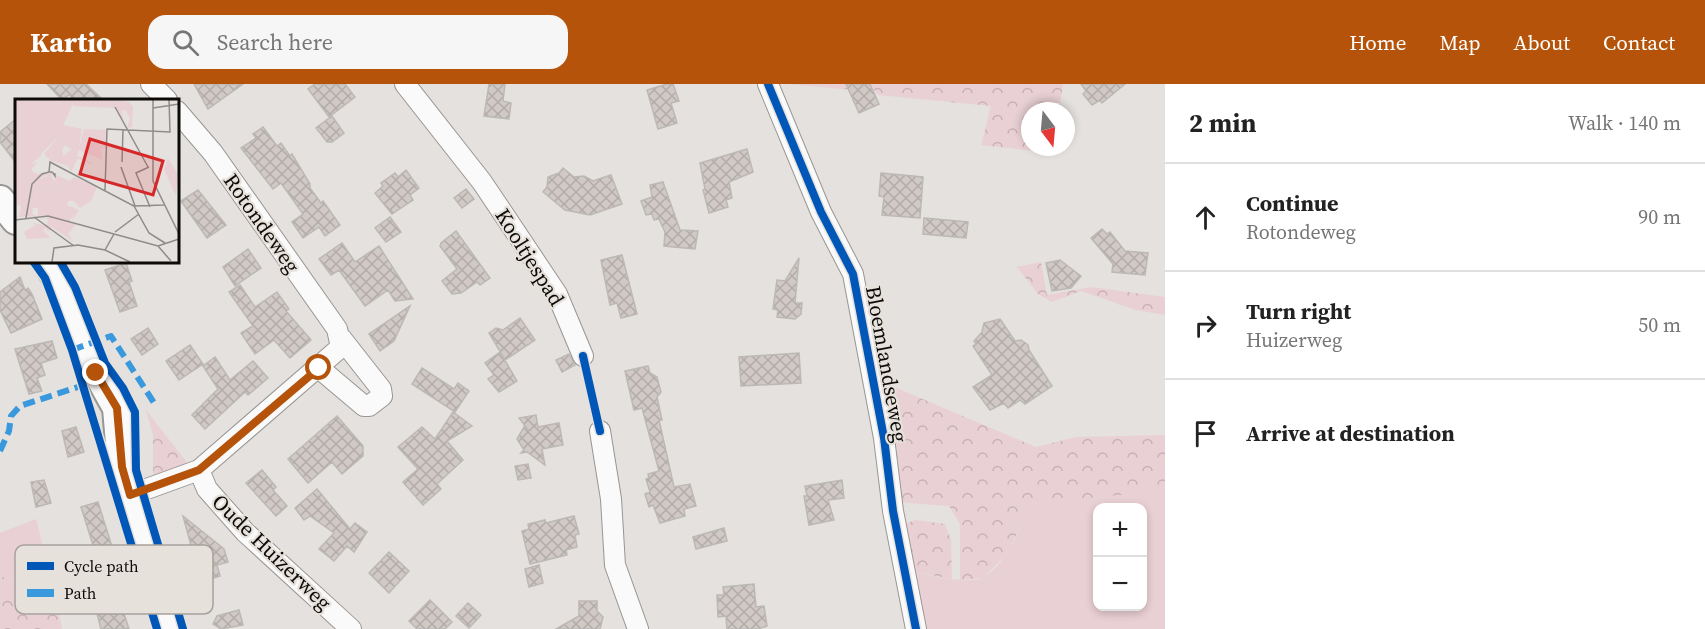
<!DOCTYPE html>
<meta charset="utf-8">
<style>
:root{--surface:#fff;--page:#f6f6f6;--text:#222;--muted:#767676;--line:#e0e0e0;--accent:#b45309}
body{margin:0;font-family:"Source Serif 4",serif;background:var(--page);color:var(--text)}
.controls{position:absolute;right:18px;bottom:18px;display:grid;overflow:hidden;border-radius:12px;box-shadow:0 3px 9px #0003}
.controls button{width:54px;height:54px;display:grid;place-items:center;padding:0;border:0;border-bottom:2px solid var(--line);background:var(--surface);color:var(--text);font:30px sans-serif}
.compass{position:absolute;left:1021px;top:18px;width:54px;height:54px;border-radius:50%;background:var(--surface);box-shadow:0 3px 9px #0003;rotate:164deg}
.stop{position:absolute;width:18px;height:18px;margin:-14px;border:4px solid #b45309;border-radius:50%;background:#fff}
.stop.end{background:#b45309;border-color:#fff;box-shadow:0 2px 6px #0008}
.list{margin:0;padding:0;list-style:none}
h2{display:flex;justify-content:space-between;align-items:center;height:78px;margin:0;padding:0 24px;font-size:26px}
h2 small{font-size:20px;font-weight:400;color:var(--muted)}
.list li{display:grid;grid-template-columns:39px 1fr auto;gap:18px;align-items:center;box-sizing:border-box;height:108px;padding:0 24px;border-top:2px solid var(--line)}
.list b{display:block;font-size:22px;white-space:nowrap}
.list p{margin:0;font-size:20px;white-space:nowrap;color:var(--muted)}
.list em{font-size:20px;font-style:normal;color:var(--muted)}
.icon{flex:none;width:33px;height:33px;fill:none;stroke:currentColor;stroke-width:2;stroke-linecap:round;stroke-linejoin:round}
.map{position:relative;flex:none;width:1165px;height:545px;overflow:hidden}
header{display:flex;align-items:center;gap:36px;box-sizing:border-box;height:84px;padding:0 30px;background:var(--accent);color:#fff}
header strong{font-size:28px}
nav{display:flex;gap:33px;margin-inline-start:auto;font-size:21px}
.search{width:420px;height:54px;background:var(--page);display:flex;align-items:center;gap:15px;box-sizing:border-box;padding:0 21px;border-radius:18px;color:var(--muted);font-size:22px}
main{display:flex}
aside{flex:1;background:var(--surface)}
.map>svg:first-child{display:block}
.grass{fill:#e9d0d5;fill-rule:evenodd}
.forest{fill:url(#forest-crowns)}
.building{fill:url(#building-cross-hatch);stroke:#bbb8b6;stroke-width:1.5}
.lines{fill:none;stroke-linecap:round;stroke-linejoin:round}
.minor-casing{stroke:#989693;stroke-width:22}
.secondary-casing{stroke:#989693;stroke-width:32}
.minor{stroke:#fbfafa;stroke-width:20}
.secondary{stroke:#fbfafa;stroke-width:28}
.quiet{stroke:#3a99dd;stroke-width:6;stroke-dasharray:12 6;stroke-linecap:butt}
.cycleway-casing{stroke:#e7e1db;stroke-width:11}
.cycleway{stroke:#0057b8;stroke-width:8}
.route{stroke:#b45309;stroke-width:8}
.labels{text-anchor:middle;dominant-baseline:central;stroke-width:4.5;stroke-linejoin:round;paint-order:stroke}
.street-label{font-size:21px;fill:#0d0b09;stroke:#e7e1db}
.inset-road{fill:none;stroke:#8e8b89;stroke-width:1.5}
.view{fill:#d62828;fill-opacity:0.15;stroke:#d62828;stroke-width:3}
.inset-edge{fill:none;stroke:#0d0b09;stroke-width:3}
.key{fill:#e7e1db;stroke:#a6a19c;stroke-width:1.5}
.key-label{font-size:16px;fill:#0d0b09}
</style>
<header>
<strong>Kartio</strong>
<div class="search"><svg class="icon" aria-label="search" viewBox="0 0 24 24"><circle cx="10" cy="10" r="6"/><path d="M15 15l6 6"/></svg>Search here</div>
<nav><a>Home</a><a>Map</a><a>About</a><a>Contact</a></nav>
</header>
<main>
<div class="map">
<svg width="1165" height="545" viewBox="0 0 1165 545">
<defs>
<pattern id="forest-crowns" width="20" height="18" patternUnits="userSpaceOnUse" patternTransform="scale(1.5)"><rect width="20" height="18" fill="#e9d0d5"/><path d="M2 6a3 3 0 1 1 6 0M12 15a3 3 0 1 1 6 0" fill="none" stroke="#c7b1b6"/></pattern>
<pattern id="building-cross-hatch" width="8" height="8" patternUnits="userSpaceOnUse" patternTransform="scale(1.5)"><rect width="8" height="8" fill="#d1c9c5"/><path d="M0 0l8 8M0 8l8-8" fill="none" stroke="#b2aba8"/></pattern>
</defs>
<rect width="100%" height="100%" fill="#e4e1de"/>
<path class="grass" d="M1165,406V545H920L910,487C927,490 969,502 984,493C1008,478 1020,443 1033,419ZM1098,424H1142V522H1098Z
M36,435L55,510L0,492V449Z"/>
<path class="forest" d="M788,0H1063L1059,27H1030V63H1054L1053,69L981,61L991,22L878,11L872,3L863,7Z
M1041,178L1047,211L1091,203L1165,213V231L1136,226L1081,207L1052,218L1038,210L1017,183Z
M892,302L1036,363L1076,353L1165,351V407L1033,419L1006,471L983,494L960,496V440L949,422L895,418L878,305Z
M146,326L186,377L187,383L153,400V351Z
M915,436L945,440L951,456L952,495L910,487L900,442Z
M0,492L55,510L62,545H0Z"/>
<path class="building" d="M47,0H86L103,16H72L70,10L62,16Z
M194,0H243L208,25Z
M315,0H345L355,13L329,33L308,5Z
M489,0H505L503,17L511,19L509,35L484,32Z
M667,0H673L679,17L671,19L677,39L658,45L647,6Z
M846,0H870L879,20L859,29Z
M1081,0H1125L1102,19L1100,16L1092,21L1083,10L1086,7Z
M332,32L344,49L332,58H327L316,44Z
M16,35V79L0,58V48Z
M263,43L277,62L281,59L290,72L292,70L310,100V104L321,119L323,117L340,141L325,152L319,143L303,154L292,138L303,130L281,99L273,105L241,64L256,54L253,50Z
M747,65L753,88L729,98L732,114L726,116L728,123L709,129L703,106L705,105L700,79Z
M563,84L574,93L584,92L593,97L611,91L622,120L590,131L565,126L543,108L547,103L548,93L559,89Z
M406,86L419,104L410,111L413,116L392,130L375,109L383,102L381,99L395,89L398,93Z
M881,89L923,93L920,134L882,131L884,113L879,112Z
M663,98L680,146L698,147L695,165L664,162L665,148L659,135L654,136L652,130L646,131L641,117L652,113L650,101Z
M466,105L474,115L462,124L454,114Z
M198,106L226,141L207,154L181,117Z
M390,133L401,148L386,158L375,144Z
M924,134L968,138L966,154L923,150Z
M1102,145L1107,150L1110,148L1125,167L1148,169L1145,191L1112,188L1113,180L1091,154Z
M456,147L490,194L480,201L477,198L461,209L452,210L442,197L457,185L440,162L441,159Z
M342,159L355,178L379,162L413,215L395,217L388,206L365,222L339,186L331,191L319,175Z
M248,165L261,184L235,202L223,183Z
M622,171L637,230L621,234L617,219L610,221L601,176Z
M799,174L795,219H802L801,230L795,235L777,233L778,226L773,225L777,196L785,197Z
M1060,176L1081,192L1071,204L1052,207L1046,179Z
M126,179L132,197L129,198L137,222L120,228L105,186Z
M20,193L25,206L28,204L32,210L42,235L11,249L0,226V208Z
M240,201L255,223L277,208L289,225L286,227L311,256L290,274L274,256L255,270L241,249L253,242L229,208Z
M410,222L394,257L380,267L369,250Z
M520,234L535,256L505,276L489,249L496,244L503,246Z
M1000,235L1015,257L1021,256L1028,261L1029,266L1052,302L1025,320L1020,316L1008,324L1004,319L990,326L973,303L992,291L973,262L976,260L974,257L982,248L984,239Z
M148,244L158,260L142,271L131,255Z
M52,257L57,274L41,279L45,291L37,294L42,307L29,310L15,265Z
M190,261L203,280L179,296L166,277Z
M500,268L517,297L499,308L488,295L494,291L485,279Z
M799,269L801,299L741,302L739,273Z
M569,270L575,281L562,288L556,276Z
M215,273L230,296L253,277L268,294L248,311L245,308L205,345L192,331L218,305L203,282Z
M648,282L650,289L657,293L661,308L657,313L662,336H659L674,403L690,400L696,422L684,425L685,432L660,439L653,421L649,423L645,410L650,408L646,395L649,394L648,390L659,387L642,324L634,326L625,287Z
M422,284L454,305L458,299L469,307L455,328L412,300Z
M453,328L472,342L447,357L463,376L437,400L441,405L423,421L403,398L418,385L398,363L422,343L435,355Z
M536,331L538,343L559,339L563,361L542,365L545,381L527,368L521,369L524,366L517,355L524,343L529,347L519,334Z
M337,332L363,362V372L342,390L332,378L308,399L288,375Z
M76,343L84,368L68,373L62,347Z
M528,380L531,394L518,396L515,382Z
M262,386L276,403L273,406L287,422L276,432L246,399Z
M44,396L51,419L36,423L31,398Z
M842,396L844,414L828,416L834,436L809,441L804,412H807L805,402Z
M317,405L350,445L355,439L367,448L354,468L347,462L334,477L319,465L334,449L310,432L304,436L295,424Z
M98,418L114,469L97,474L81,423Z
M183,432L224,465L228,478L217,481L220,492L201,498Z
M574,432L579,450L575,451L577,463L566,466L567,471L530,480L522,447L529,445L528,440L545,436L546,439Z
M724,444L727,457L696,465L693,453Z
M389,468L409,487L389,509L369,489Z
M539,481L543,499L529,503L525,485Z
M754,500L756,523L764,522L767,542L758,545H727L726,532L718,533L717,511H724L723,503Z
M430,516L452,538L445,545H417L409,537Z
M579,517H597V527L603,533L600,545H556L579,532Z
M468,519L481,531L469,544L456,532Z
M121,520L129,545H101L97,530Z
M239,526L243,541L221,545L213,540L217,532Z"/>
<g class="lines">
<defs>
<path id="minor" d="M151,0L167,16
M405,0L482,98L557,210L583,272
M768,0L821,128L853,190L884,354L893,427L916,545
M319,284L364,322H369L382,312L381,305L341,254
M600,347L611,415L615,481L638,545
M199,386L207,405L245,448L351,545
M130,411L199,386L341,263L337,245L213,69L177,27"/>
<path id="secondary" d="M0,116L16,136
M47,177L65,209L82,261L117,324L122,383L170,545"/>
</defs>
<use href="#minor" class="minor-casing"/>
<use href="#secondary" class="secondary-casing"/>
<use href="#minor" class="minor"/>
<use href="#secondary" class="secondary"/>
<path class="quiet" d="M72,266L111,252L156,322
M0,367L9,347L11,332L20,322L84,301L96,289"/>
<defs>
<path id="cycleway" d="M768,0L821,128L853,190L884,354L893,427L916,545
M33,177L45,194L72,266L157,545
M60,177L75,203L105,279L123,304L135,328L136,386L183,545
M583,272L600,347"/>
</defs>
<use href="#cycleway" class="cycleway-casing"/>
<use href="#cycleway" class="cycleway"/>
</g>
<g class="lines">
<path class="route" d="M96,289L117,324L122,383L130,411L199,386L319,284"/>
</g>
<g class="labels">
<g class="street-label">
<text transform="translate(262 139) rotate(55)">Rotondeweg</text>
<text transform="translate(530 173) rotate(58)">Kooltjespad</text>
<text transform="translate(887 280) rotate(80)">Bloemlandseweg</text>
<text transform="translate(272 468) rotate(44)">Oude Huizerweg</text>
</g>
</g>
<g transform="translate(15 15)">
<rect width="164" height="164" fill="#e4e1de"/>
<path d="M69,30L91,31L90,49H64ZM47,45L48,57L58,49L61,53H54L53,62H40L36,54ZM35,76L48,93L37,86L32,93L35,80L26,102H21L23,81Z" fill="#e9d0d5"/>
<path d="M0,0H97L114,3L118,7L117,28L112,29L115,19L110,11L106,12L109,22L100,9L58,7L59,2L48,25ZM36,20L48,26L43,37L48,26L67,30L64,48L90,49L86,51L88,61L64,51L62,57L76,63L77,66L63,59L56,73L53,67L36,62L29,55L41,41ZM47,45V50L50,46L61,53H54L52,62H40L36,54ZM0,49L27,56L15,65L22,63L16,71L21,75L37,74V78L31,76L23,81L21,102H26L24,93L35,80L33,92L38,85L47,93L40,82L41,76L55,82L59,78L82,88L76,102L65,109L59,102H53L52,106L64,111L57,122L59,114L55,122L36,118L61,125L53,135L58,142L37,128L33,133L31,129L28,131L35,139L12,140L9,133L21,126L17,124L32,126L33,120L25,119H32L33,116L23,117V109H18L17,115L21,117L0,118L4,117L6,107L0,105ZM153,59L163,76L161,97L149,70Z" fill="#e9d0d5" fill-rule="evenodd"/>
<path d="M0,0H60L43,38L10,71L0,91Z" fill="#e9d0d5"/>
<path class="inset-road" d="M138,0V82L164,135M100,8L133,68M138,9L164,5M107,63L108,31M106,68L120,107M134,68L121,74L135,108M34,73L35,63L119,107L134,134L150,144M90,91L92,30L155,33L154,0M119,107L149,106M19,118L59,147M11,119L17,85L27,75L34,73H37L39,75H40V77L38,74M0,121L33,117L143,147L164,140M100,133L124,115M143,147L156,162M90,151L99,135M37,163L39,149L63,146L90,151L115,163"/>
<path class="view" d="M75,40L148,62L138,96L65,75Z"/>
<rect width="164" height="164" class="inset-edge"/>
</g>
<rect x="15" y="461" width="198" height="69" rx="9" class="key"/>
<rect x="27" y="478" width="27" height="8" fill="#0057b8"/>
<rect x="27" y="505" width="27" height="8" fill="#3a99dd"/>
<g class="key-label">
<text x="64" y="488">Cycle path</text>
<text x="64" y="515">Path</text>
</g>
</svg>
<div class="controls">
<button>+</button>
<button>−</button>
</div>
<svg class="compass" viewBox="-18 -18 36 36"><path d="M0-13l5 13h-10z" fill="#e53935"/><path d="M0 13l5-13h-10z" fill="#767676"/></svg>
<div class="stop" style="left:319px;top:284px"></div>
<div class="stop end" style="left:96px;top:289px"></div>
</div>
<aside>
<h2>2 min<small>Walk · 140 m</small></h2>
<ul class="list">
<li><svg class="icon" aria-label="ahead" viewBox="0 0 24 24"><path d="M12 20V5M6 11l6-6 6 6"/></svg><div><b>Continue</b><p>Rotondeweg</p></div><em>90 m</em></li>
<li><svg class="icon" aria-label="right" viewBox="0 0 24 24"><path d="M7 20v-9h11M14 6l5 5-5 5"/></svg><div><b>Turn right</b><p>Huizerweg</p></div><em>50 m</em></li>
<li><svg class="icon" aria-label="arrive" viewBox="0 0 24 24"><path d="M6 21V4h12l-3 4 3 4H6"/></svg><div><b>Arrive at destination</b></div></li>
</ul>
</aside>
</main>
